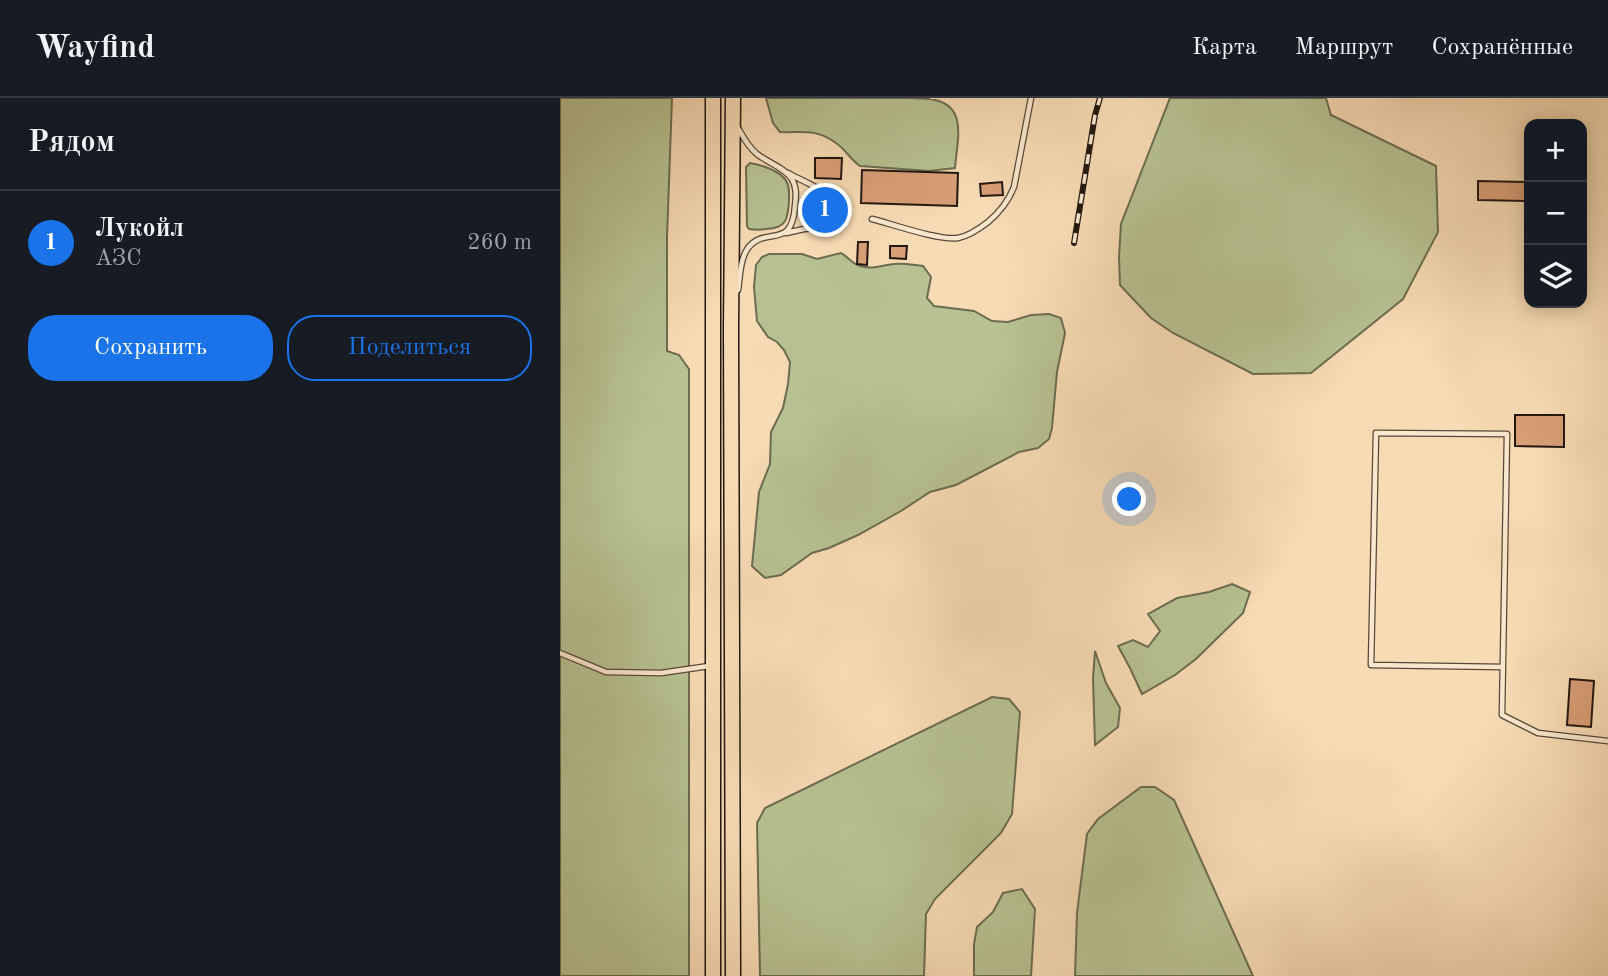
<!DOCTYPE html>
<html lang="ru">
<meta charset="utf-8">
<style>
:root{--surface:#171b24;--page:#20242c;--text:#f1f3f6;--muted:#9ea1a6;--line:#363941;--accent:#1a73e8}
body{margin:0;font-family:"Old Standard TT",serif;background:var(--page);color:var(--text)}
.controls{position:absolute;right:21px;top:21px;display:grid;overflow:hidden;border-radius:14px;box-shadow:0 4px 18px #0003}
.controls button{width:63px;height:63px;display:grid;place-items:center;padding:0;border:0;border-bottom:2px solid var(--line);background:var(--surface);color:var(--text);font:35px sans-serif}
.you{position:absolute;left:570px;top:402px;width:24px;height:24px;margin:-18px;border:5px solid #fff;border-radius:50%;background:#1a73e8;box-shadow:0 0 0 10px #1a73e833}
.badge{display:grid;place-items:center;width:46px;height:46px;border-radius:50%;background:var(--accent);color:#fff;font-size:23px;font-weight:700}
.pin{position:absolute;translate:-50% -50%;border:4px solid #fff;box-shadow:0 2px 7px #0006}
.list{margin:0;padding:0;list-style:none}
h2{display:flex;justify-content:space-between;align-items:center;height:91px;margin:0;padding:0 28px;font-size:30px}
h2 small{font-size:23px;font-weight:400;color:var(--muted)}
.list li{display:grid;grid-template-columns:46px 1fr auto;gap:21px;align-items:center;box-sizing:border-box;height:105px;padding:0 28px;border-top:2px solid var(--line)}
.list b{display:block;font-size:26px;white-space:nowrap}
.list p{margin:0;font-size:23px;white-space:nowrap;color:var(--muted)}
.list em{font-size:23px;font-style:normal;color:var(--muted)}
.actions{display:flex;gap:14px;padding:21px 28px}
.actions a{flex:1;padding:16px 0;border:2px solid var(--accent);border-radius:28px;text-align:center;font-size:24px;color:var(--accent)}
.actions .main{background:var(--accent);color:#fff}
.icon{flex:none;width:38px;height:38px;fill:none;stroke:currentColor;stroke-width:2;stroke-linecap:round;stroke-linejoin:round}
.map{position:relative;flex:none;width:1048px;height:878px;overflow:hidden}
header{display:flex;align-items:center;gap:42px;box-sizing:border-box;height:98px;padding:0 35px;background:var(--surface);border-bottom:2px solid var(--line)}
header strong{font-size:33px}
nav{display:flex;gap:38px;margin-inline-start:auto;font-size:24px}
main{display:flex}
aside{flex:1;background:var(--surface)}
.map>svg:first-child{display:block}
.green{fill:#b7c191;stroke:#6c6c50;stroke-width:2}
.building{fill:#d89e77;stroke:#22170f;stroke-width:2}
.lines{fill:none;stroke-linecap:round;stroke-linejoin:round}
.service-casing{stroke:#574838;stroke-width:7}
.trunk-casing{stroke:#22170f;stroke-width:17}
.service{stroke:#fae8ce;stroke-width:4.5}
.trunk{stroke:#f7dbb4;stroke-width:14}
.rail-casing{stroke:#22170f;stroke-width:6}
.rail{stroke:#fae8ce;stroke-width:3.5;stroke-dasharray:10;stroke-linecap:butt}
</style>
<header>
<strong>Wayfind</strong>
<nav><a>Карта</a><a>Маршрут</a><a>Сохранённые</a></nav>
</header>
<main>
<aside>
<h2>Рядом<small></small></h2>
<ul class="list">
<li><span class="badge">1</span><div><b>Лукойл</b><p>АЗС</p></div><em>260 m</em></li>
</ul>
<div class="actions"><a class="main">Сохранить</a><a>Поделиться</a></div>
</aside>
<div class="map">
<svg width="1048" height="878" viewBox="0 0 1048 878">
<rect width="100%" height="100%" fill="#f7dbb4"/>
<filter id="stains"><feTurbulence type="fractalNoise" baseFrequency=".00286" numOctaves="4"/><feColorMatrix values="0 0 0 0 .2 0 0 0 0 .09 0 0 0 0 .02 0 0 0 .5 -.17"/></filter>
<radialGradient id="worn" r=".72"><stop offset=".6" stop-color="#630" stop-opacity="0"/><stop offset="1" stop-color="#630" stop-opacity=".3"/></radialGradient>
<path class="green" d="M0,0H112L107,140V253L119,257L129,271V878H0Z
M206,0H353C359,1 364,0 370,1C409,6 397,42 395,70L369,73L300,68C291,62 285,51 276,45C256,30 242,35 220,34L213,25Z
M610,0H766L771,17L876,68L878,134L843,201L751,275L693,276L613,235L591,220L560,187L559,159L561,126Z
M190,65C201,67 217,72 225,81C230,87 229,95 229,102C228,121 227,130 206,131C200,132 195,132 189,131L187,128L186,69Z
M281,155C288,159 293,166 300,168C315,172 320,167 334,166C344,165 353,167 363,168L371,179L367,200L374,208L414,213L432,223L448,224L471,217L489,216L501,220L505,235L497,274L492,330L489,341L478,350L459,354L396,387L370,394L341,413L298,437L269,450L252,455L221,477L205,480L192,468L199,394L210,366L211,334L223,310L228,286L230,264L224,252L217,244L208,239L197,223L194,189L196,167L202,159L209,156H242L257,161Z
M672,486L690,494L683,515L636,561L615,577L582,596L570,570L558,548L573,542L588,549L600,533L588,516L617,500L649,494Z
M535,553L546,585L560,610L558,629L535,647L533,581Z
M432,599L449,601L460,614L452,716L441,735L375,801L366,816L364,878H200L197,725L205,710Z
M581,689H595L614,702L693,878H515L517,815L527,736L538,721Z
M462,791L475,811L471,878H414V846L417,829L433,814L443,795Z"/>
<path class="building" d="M255,60H282L281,81L255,80Z
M302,72L398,75L397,108L301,105Z
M918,83L968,84V103L918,102Z
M442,84L443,97L421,98L420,86Z
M254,105L267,106L266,118H254Z
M298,144H308L307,167L297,166Z
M330,148H347L346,161L330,160Z
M955,317H1004V349L955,348Z
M1010,581L1034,583L1031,629L1007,627Z"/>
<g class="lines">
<defs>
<path id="service" d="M178,30C183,39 188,49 197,56C208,65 224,69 232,81C237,90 236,99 235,108C232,153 206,127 188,150C180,161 180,179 178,192
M312,121C332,126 380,143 398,140C409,138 419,131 428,124C440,114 448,104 454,89L471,0
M226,135L244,131L266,129L271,124C271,117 273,107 270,100C264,91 238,81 228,75
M0,555L46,574L101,575L149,568
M943,569L811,567L816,335L947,336L942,617L978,635L1048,643"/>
<path id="trunk" d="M173,0L171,231L173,878
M153,878V0"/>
</defs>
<use href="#service" class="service-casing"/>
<use href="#trunk" class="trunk-casing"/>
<use href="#service" class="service"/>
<use href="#trunk" class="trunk"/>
<defs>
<path id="rail" d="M514,145L535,17L540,0"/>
</defs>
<use href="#rail" class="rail-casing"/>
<use href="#rail" class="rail"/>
</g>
<rect width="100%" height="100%" filter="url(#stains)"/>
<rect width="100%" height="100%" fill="url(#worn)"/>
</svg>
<div class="controls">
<button>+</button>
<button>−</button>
<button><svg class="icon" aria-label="layers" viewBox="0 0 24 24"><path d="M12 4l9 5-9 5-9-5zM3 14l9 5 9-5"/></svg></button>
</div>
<div class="you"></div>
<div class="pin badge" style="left:265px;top:112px">1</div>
</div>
</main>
